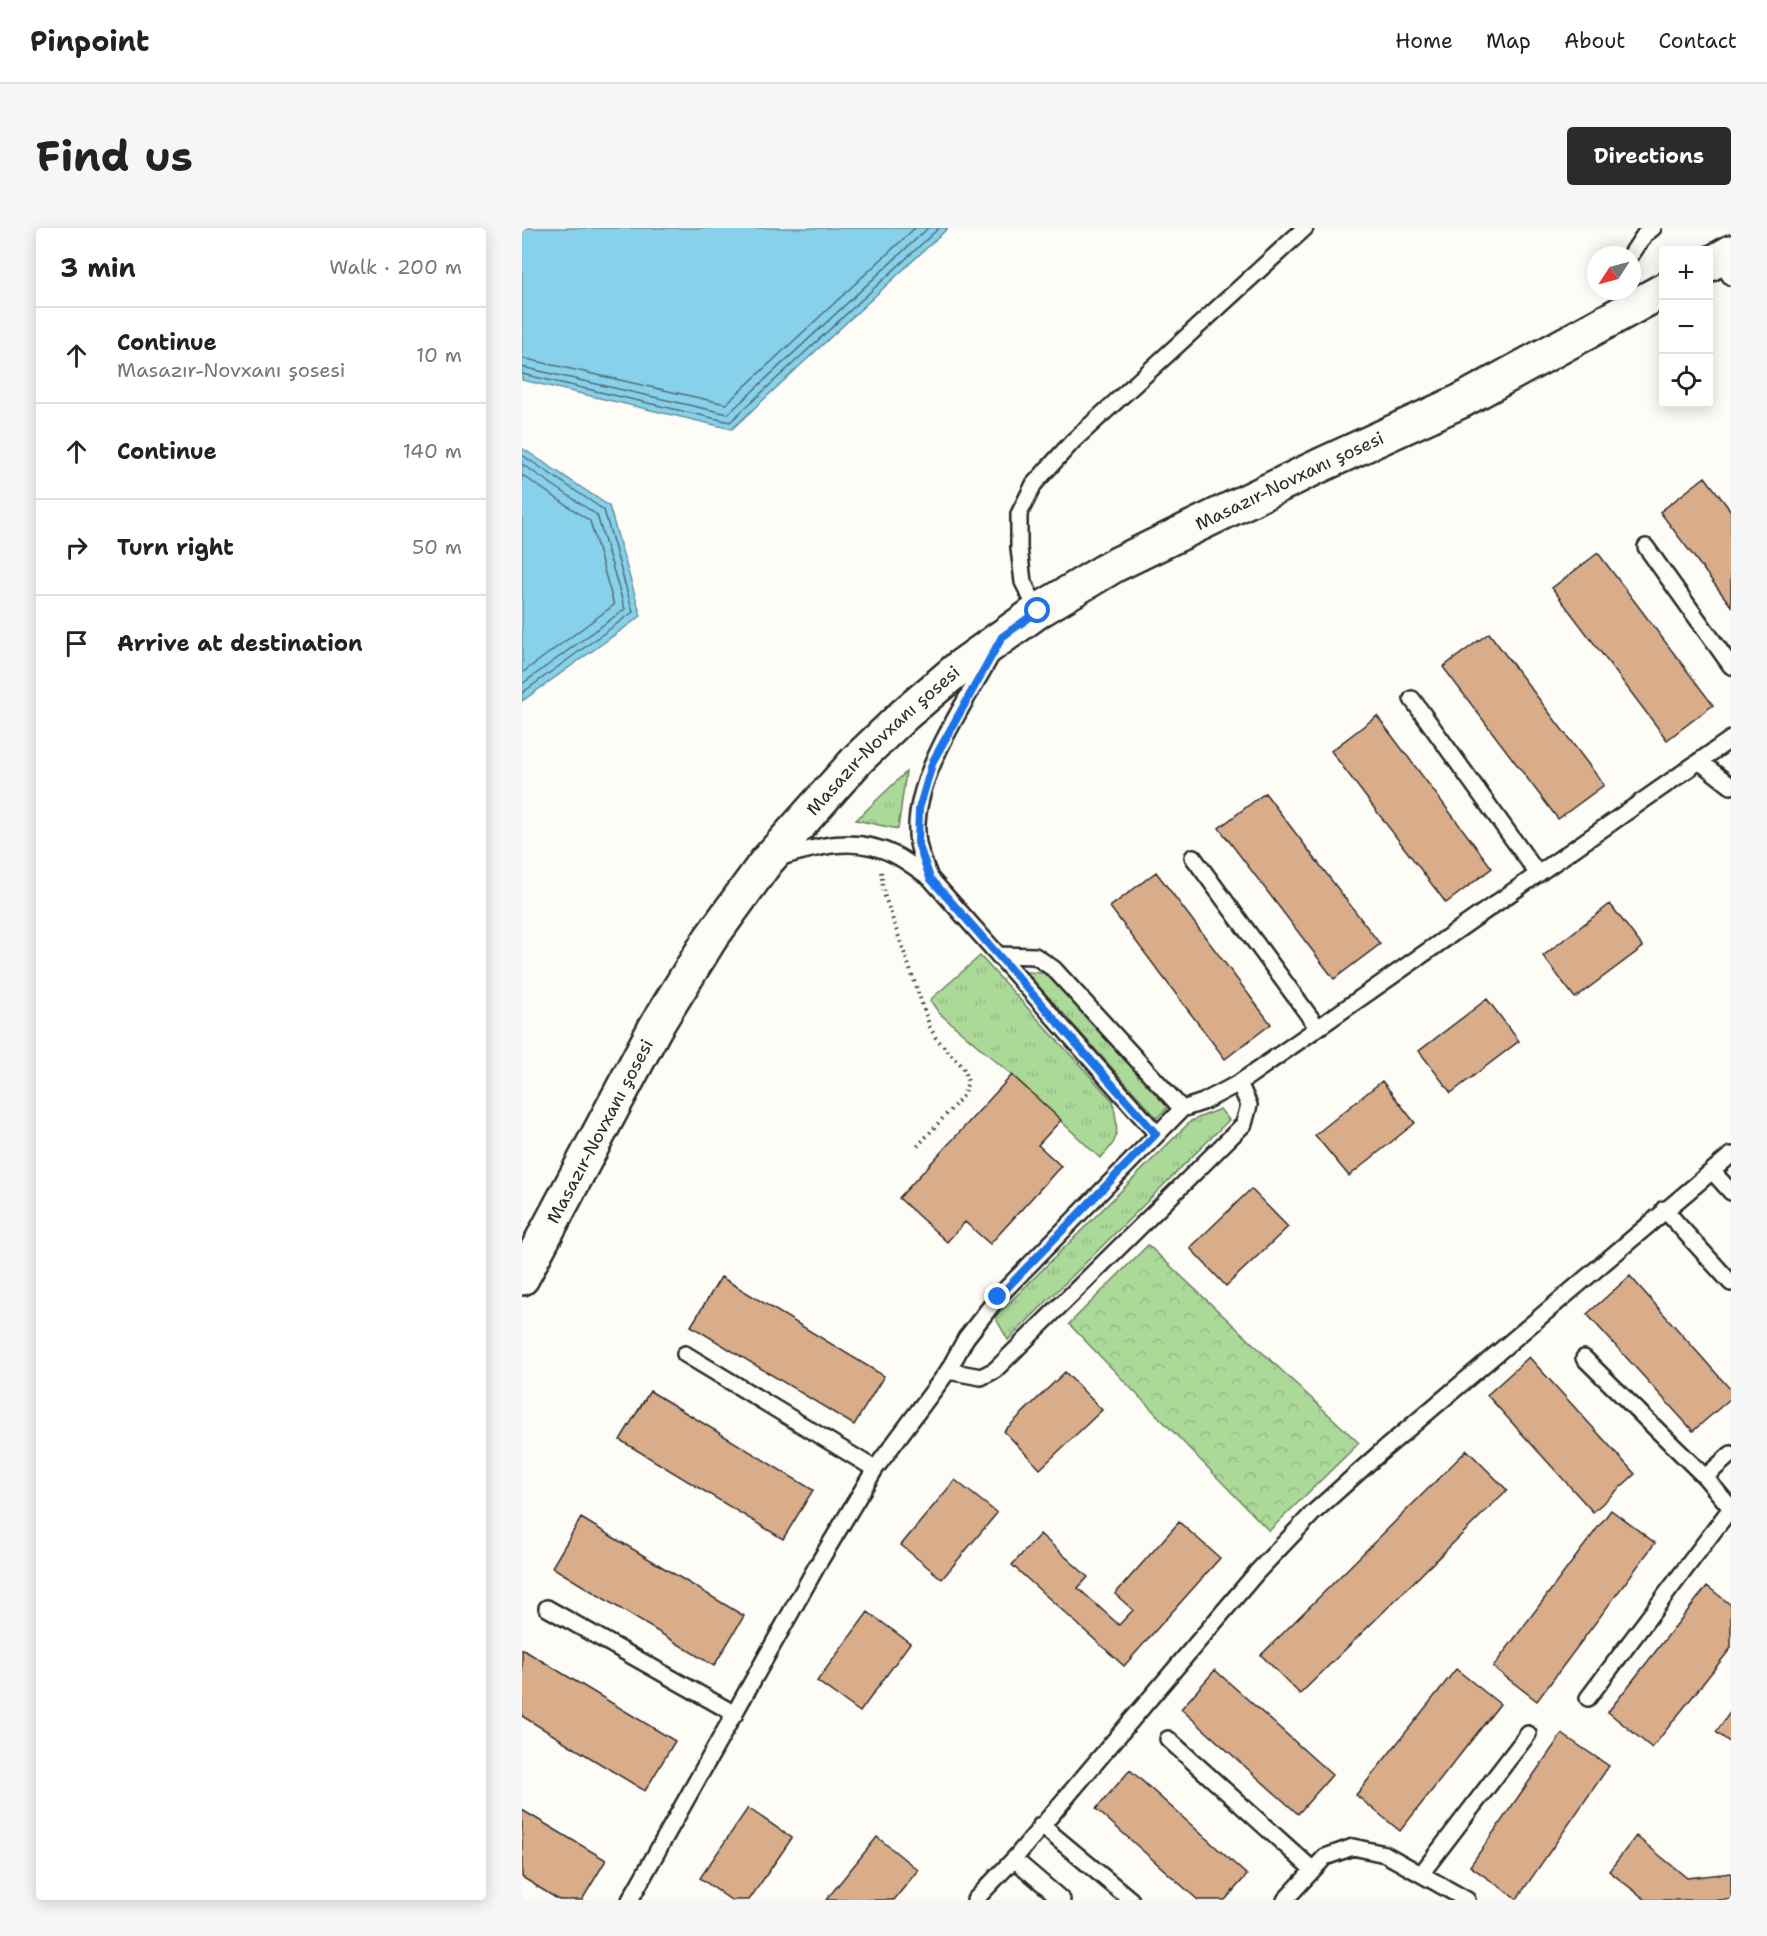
<!DOCTYPE html>
<meta charset="utf-8">
<style>
:root{--surface:#fff;--page:#f6f6f6;--text:#222;--muted:#767676;--line:#e0e0e0;--accent:#2b2b2b}
body{margin:0;font-family:"Shantell Sans",sans-serif;background:var(--page);color:var(--text)}
.controls{position:absolute;right:18px;top:18px;display:grid;overflow:hidden;border-radius:6px;box-shadow:0 3px 15px #0003}
.controls button{width:54px;height:54px;display:grid;place-items:center;padding:0;border:0;border-bottom:2px solid var(--line);background:var(--surface);color:var(--text);font:30px sans-serif}
.compass{position:absolute;left:1065px;top:18px;width:54px;height:54px;border-radius:50%;background:var(--surface);box-shadow:0 3px 15px #0003;rotate:234deg}
.stop{position:absolute;width:18px;height:18px;margin:-14px;border:4px solid #1a73e8;border-radius:50%;background:#fff}
.stop.end{background:#1a73e8;border-color:#fff;box-shadow:0 2px 6px #0008}
.list{margin:0;padding:0;list-style:none}
h2{display:flex;justify-content:space-between;align-items:center;height:78px;margin:0;padding:0 24px;font-size:26px}
h2 small{font-size:20px;font-weight:400;color:var(--muted)}
.list li{display:grid;grid-template-columns:39px 1fr auto;gap:18px;align-items:center;box-sizing:border-box;height:96px;padding:0 24px;border-top:2px solid var(--line)}
.list b{display:block;font-size:22px;white-space:nowrap}
.list p{margin:0;font-size:20px;white-space:nowrap;color:var(--muted)}
.list em{font-size:20px;font-style:normal;color:var(--muted)}
.icon{flex:none;width:33px;height:33px;fill:none;stroke:currentColor;stroke-width:2;stroke-linecap:round;stroke-linejoin:round}
.map{position:relative;flex:none;width:1209px;height:1672px;overflow:hidden;border-radius:6px}
header{display:flex;align-items:center;gap:36px;box-sizing:border-box;height:84px;padding:0 30px;background:var(--surface);border-bottom:2px solid var(--line)}
header strong{font-size:28px}
nav{display:flex;gap:33px;margin-inline-start:auto;font-size:21px}
.intro{display:flex;align-items:center;justify-content:space-between;box-sizing:border-box;height:144px;padding:0 36px}
h1{margin:0;font-size:42px}
.button{padding:15px 27px;border-radius:6px;background:var(--accent);color:#fff;font-size:21px;font-weight:700}
main{display:flex;gap:36px;padding:0 36px}
aside{flex:1;background:var(--surface);border-radius:6px;box-shadow:0 3px 15px #0003}
.map>svg:first-child{display:block}
.grass{fill:url(#grass-tufts);stroke:#6b8262;stroke-width:1.5}
.park{fill:url(#park-crowns);stroke:#6b8262;stroke-width:1.5}
.water{fill:#88d1ea;stroke:#638f9e;stroke-width:1.5}
.lines{fill:none;stroke-linecap:round;stroke-linejoin:round}
.shore{stroke:#506d77;stroke-width:1.5}
.building{fill:#d9ac8a;stroke:#2b2b2b;stroke-width:1.5}
.lane-casing{stroke:#2b2b2b;stroke-width:20}
.secondary-casing{stroke:#2b2b2b;stroke-width:38}
.path{stroke:#2b2b2b;stroke-width:4;stroke-dasharray:1.5 4.5;stroke-linecap:butt}
.lane{stroke:#fdfcf7;stroke-width:15}
.secondary{stroke:#fdfcf7;stroke-width:33}
.route{stroke:#1a73e8;stroke-width:8}
.labels{text-anchor:middle;dominant-baseline:central;stroke-width:4.5;stroke-linejoin:round;paint-order:stroke}
.street-label{font-size:18px;fill:#2b2b2b;stroke:#fdfcf7}
</style>
<header>
<strong>Pinpoint</strong>
<nav><a>Home</a><a>Map</a><a>About</a><a>Contact</a></nav>
</header>
<div class="intro"><h1>Find us</h1><a class="button">Directions</a></div>
<main>
<aside>
<h2>3 min<small>Walk · 200 m</small></h2>
<ul class="list">
<li><svg class="icon" aria-label="ahead" viewBox="0 0 24 24"><path d="M12 20V5M6 11l6-6 6 6"/></svg><div><b>Continue</b><p>Masazır-Novxanı şosesi</p></div><em>10 m</em></li>
<li><svg class="icon" aria-label="ahead" viewBox="0 0 24 24"><path d="M12 20V5M6 11l6-6 6 6"/></svg><div><b>Continue</b></div><em>140 m</em></li>
<li><svg class="icon" aria-label="right" viewBox="0 0 24 24"><path d="M7 20v-9h11M14 6l5 5-5 5"/></svg><div><b>Turn right</b></div><em>50 m</em></li>
<li><svg class="icon" aria-label="arrive" viewBox="0 0 24 24"><path d="M6 21V4h12l-3 4 3 4H6"/></svg><div><b>Arrive at destination</b></div></li>
</ul>
</aside>
<div class="map">
<svg width="1209" height="1672" viewBox="0 0 1209 1672">
<defs>
<pattern id="grass-tufts" width="24" height="20" patternUnits="userSpaceOnUse" patternTransform="scale(1.5)"><rect width="24" height="20" fill="#abd998"/><path d="M3 7l-1-3M5 7V3M7 7l1-3M15 17l-1-3M17 17v-4M19 17l1-3" fill="none" stroke="#93ba83"/></pattern>
<pattern id="park-crowns" width="20" height="18" patternUnits="userSpaceOnUse" patternTransform="scale(1.5)"><rect width="20" height="18" fill="#abd998"/><path d="M2 6a3 3 0 1 1 6 0M12 15a3 3 0 1 1 6 0" fill="none" stroke="#93ba83"/></pattern>
</defs>
<rect width="100%" height="100%" fill="#fdfcf7"/>
<filter id="ink" filterUnits="userSpaceOnUse"><feTurbulence type="fractalNoise" baseFrequency=".0167" numOctaves="2"/><feDisplacementMap in="SourceGraphic" scale="12" xChannelSelector="R" yChannelSelector="G"/><feConvolveMatrix kernelMatrix="1 2 1 2 8 2 1 2 1" color-interpolation-filters="sRGB"/></filter>
<g filter="url(#ink)">
<path class="grass" d="M384,544L376,601L334,592Z
M458,728L591,873C595,900 601,910 578,930L490,847L417,785L408,772Z
M504,744L524,745L646,879L635,890Z
M698,881L707,892L486,1112L473,1089L669,893Z"/>
<path class="park" d="M626,1017L837,1215L747,1303L547,1096Z"/>
<path class="water" d="M0,0H426L210,201L0,152Z
M0,220L87,278L119,388L0,473Z"/>
<g class="lines">
<path class="shore" d="M0,130L204,176L393,0
M0,139L206,186L406,0
M0,146L208,194L417,0
M0,227L82,282L111,384L0,465
M0,236L75,287L103,381L0,456
M0,247L68,293L92,377L0,445"/>
</g>
<path class="building" d="M1183,249L1209,283V378L1138,284Z
M1076,325L1191,477L1145,512L1030,360Z
M967,405L1082,557L1036,591L921,439Z
M855,488L970,640L924,675L809,523Z
M743,565L858,716L812,751L697,600Z
M634,644L749,796L703,831L588,679Z
M1088,676L1121,719L1053,770L1021,728Z
M965,771L997,813L929,865L897,823Z
M490,847L539,892L516,917L539,938L468,1016L443,994L425,1014L377,970Z
M860,853L893,895L827,948L793,907Z
M729,961L766,999L704,1058L668,1020Z
M1108,1048L1209,1162V1170L1171,1203L1065,1086Z
M199,1049L362,1148L332,1197L169,1098Z
M1007,1129L1113,1246L1071,1284L965,1167Z
M543,1144L580,1182L518,1241L482,1203Z
M128,1163L291,1262L261,1311L98,1212Z
M945,1222L985,1262L778,1466L739,1427Z
M433,1252L475,1285L420,1351L379,1317Z
M1089,1282L1133,1315L1015,1473L971,1439Z
M59,1290L222,1388L192,1438L30,1339Z
M657,1294L698,1330L602,1438L490,1337L518,1306L566,1349L556,1360L597,1397L611,1382L593,1366Z
M1185,1358L1209,1377V1420L1130,1520L1086,1484Z
M346,1384L388,1415L338,1484L295,1453Z
M0,1421L153,1513L123,1563L0,1488Z
M934,1441L978,1476L878,1603L834,1567Z
M693,1442L810,1547L776,1586L659,1481Z
M1209,1483V1515L1194,1504Z
M1040,1506L1087,1538L995,1671L948,1638Z
M608,1542L725,1647L703,1672H676L574,1581Z
M226,1580L270,1610L227,1672H209L178,1650Z
M0,1582L84,1632L60,1672H37L0,1649Z
M1114,1608L1165,1650L1209,1645V1672H1124L1087,1643Z
M355,1609L396,1642L372,1672H304Z"/>
<g class="lines">
<defs>
<path id="lane" d="M1109,27L1123,6L1131,0
M1196,31L1209,49
M1124,319L1209,438
M516,383L501,354L497,320V286L512,256L551,213L783,0
M890,471L1016,646
M1177,533L1209,558
M671,629L796,800
M256,630C296,618 333,607 373,627C385,633 396,642 408,650L635,906
M408,650C404,639 398,627 396,615C386,556 443,476 470,426
M476,727L513,728L532,741L660,881
M1191,944L1209,964
M1142,981L1209,1055
M163,1126L353,1241
M1062,1130L1183,1249L1209,1280
M426,1143L459,1149L473,1142L722,896L727,877L717,855
M1183,1249L1209,1226
M25,1380L213,1486
M1066,1470L1209,1280
M646,1511L791,1642
M519,1597L609,1672
M492,1631L540,1672
M899,1646L1006,1506
M108,1672L296,1336L353,1241L426,1143L444,1110L476,1069L660,881L681,874L717,855L1209,511
M453,1672L492,1631L735,1344L791,1285L860,1223L1209,927
M763,1672L803,1629L831,1619L863,1626L945,1672"/>
<g id="secondary">
<path d="M1186,37L1209,24"/>
<path id="s1" d="M0,1050L133,800L188,711L244,634L336,531L382,487L438,439L516,383L591,338L797,238L939,173L1142,62"/>
</g>
</defs>
<use href="#lane" class="lane-casing"/>
<use href="#secondary" class="secondary-casing"/>
<path class="path" d="M359,644L362,666L408,799L414,810L441,839L446,854L441,868L393,921"/>
<use href="#lane" class="lane"/>
<use href="#secondary" class="secondary"/>
</g>
</g>
<g class="lines" filter="url(#ink)">
<path class="route" d="M476,1069L634,906L408,650L396,615L397,581L411,533L480,409L516,383"/>
</g>
<g class="labels">
<g class="street-label">
<text stroke="none"><textPath href="#s1" startOffset="1138">Masazır-Novxanı şosesi</textPath></text>
<text stroke="none"><textPath href="#s1" startOffset="652">Masazır-Novxanı şosesi</textPath></text>
<text stroke="none"><textPath href="#s1" startOffset="166">Masazır-Novxanı şosesi</textPath></text>
</g>
</g>
</svg>
<div class="controls">
<button>+</button>
<button>−</button>
<button><svg class="icon" aria-label="locate" viewBox="0 0 24 24"><circle cx="12" cy="12" r="6"/><path d="M12 2v4M12 18v4M2 12h4M18 12h4"/></svg></button>
</div>
<svg class="compass" viewBox="-18 -18 36 36"><path d="M0-13l5 13h-10z" fill="#e53935"/><path d="M0 13l5-13h-10z" fill="#767676"/></svg>
<div class="stop" style="left:516px;top:383px"></div>
<div class="stop end" style="left:476px;top:1069px"></div>
</div>
</main>
